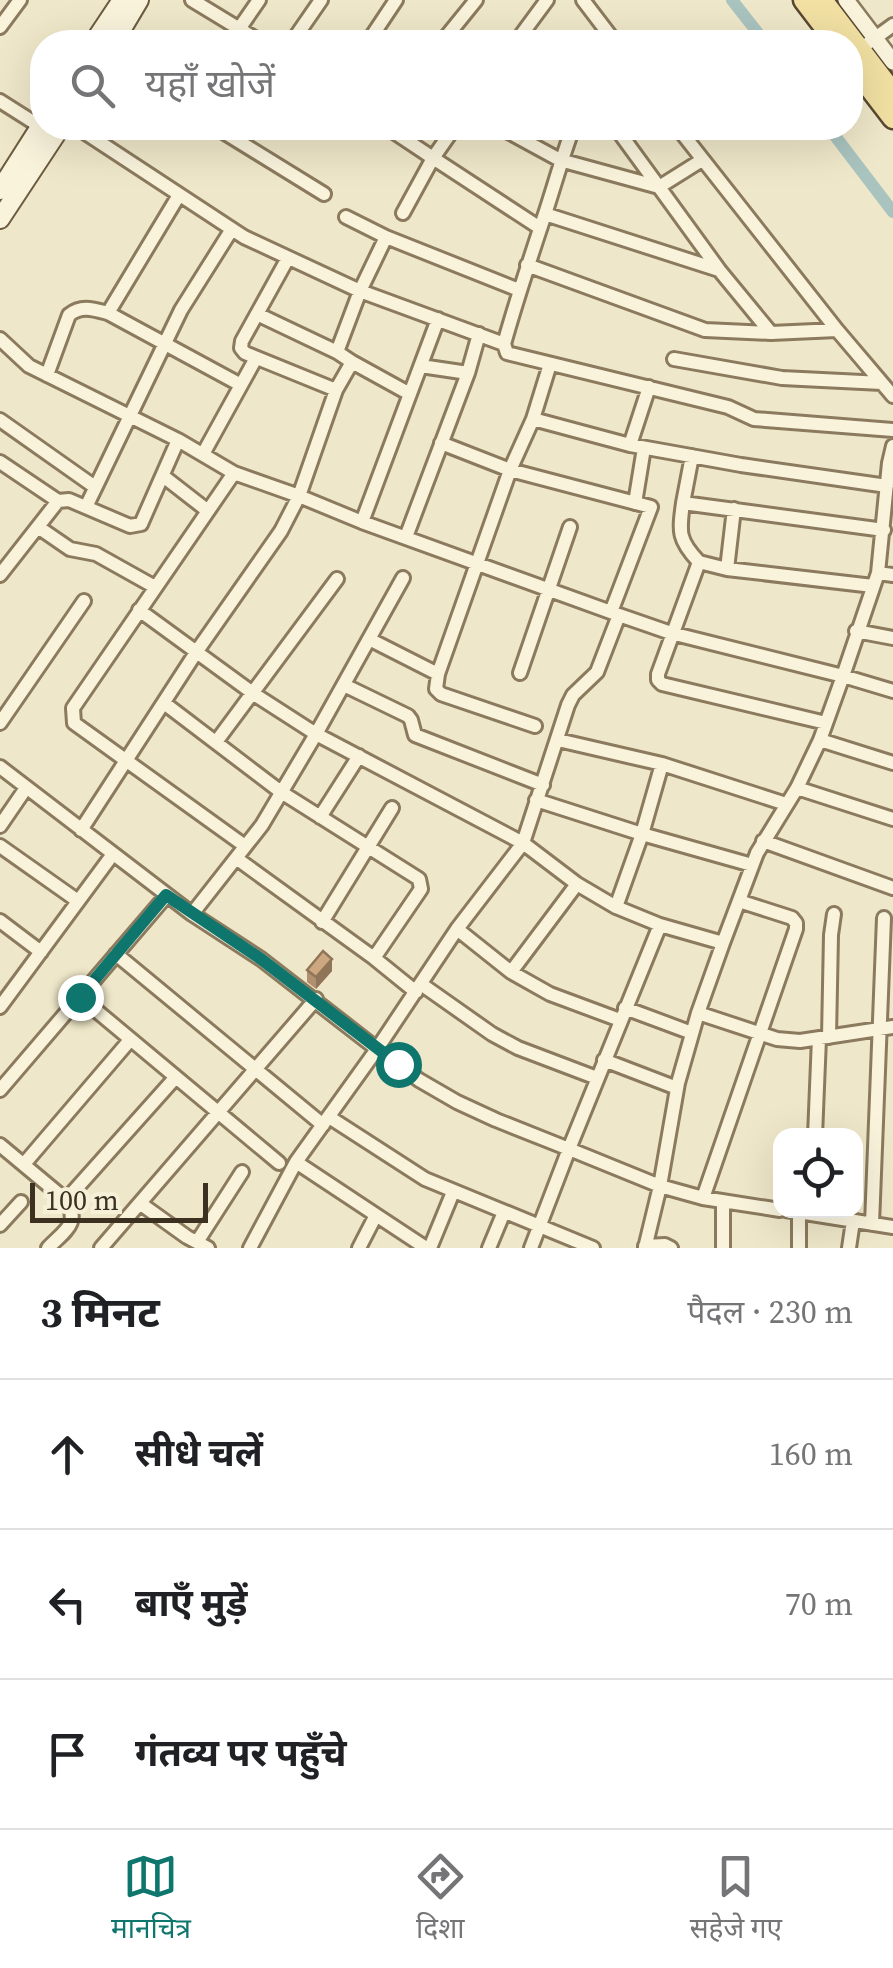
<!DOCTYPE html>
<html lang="hi">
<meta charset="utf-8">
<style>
:root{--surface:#fff;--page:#f2f2f2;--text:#202124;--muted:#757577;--line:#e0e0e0;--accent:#0f766e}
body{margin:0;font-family:"Source Serif 4","Noto Sans Devanagari",serif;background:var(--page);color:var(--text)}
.controls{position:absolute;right:30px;bottom:30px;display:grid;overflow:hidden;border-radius:20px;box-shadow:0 10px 40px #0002}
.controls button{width:90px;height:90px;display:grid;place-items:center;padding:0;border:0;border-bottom:2px solid var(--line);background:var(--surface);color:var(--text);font:50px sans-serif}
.scale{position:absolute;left:30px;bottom:25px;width:178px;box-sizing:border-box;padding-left:10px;border:5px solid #3c3021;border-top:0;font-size:28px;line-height:35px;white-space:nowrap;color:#3c3021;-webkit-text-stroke:8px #f6f0d8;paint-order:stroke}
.stop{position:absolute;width:30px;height:30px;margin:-22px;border:8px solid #0f766e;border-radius:50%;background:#fff}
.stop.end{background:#0f766e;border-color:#fff;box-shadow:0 2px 10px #0008}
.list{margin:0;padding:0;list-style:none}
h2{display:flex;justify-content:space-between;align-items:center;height:130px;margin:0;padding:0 40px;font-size:42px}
h2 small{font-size:32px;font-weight:400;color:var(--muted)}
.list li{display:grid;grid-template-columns:65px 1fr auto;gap:30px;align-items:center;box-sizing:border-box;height:150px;padding:0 40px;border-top:2px solid var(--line)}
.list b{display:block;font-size:38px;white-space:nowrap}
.list em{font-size:32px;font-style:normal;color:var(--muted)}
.icon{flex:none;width:55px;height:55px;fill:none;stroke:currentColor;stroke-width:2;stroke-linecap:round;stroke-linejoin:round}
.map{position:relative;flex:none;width:893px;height:1248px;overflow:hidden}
.search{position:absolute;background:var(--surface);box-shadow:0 10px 40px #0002;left:30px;right:30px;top:30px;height:110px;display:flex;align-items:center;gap:25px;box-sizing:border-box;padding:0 35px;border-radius:40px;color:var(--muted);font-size:38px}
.sheet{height:580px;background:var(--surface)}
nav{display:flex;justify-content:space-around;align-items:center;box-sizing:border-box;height:140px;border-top:2px solid var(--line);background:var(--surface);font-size:28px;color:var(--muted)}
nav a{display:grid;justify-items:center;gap:5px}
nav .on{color:var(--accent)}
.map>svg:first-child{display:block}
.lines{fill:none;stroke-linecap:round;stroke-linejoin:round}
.canal{stroke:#a9c3be;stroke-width:12}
.minor-casing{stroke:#8b7a5d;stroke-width:18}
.tertiary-casing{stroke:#8b7a5d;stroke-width:20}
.secondary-casing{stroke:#6d5b40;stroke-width:22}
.primary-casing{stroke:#594831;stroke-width:25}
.minor{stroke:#f9f3dc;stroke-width:12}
.tertiary{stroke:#f9f3dc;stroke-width:15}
.secondary{stroke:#f9f3dc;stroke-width:18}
.primary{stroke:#f1e0a2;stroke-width:20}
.wall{fill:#b0906d}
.shaded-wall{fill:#907559}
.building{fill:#cda77f;stroke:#907559;stroke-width:2.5}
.route{stroke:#0f766e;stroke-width:12}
</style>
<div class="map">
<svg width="893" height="1248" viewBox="0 0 893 1248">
<rect width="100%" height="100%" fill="#efe7c9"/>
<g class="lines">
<path class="canal" d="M732,0L765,42
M829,128L893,212"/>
<defs>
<path id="minor" d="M192,0L261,42
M583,0L615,42
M0,27L20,0
M230,42L259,0
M292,42L321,0
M368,42L396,0
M442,42L476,0
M516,42L547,0
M860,49L893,25
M0,101L41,127
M78,128L244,237L360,291L504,344
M217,128L324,194
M388,128L433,158L403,213
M454,128L433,158L540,228
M501,128L560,160L659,187L720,271L771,333
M573,128C562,157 554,187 544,217C530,259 516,301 504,344L507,353L728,407L754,419L893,430
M616,128L659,187L702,160
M678,128L837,330L893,396
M545,214L719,270
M346,217L386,237
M288,258L242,341L241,348L245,353L336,390
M527,265L705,330L771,333L837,330
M108,313L179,195
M257,314L337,352
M0,339L29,366L178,440L234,473L299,496L336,390L352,362L337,352L360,291L386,237L519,290
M674,359L782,378L882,383
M352,362L410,394
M421,366L468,373
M47,375L69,315C81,305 93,309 108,313L241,385
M533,419L550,364
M0,420L95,487
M441,443L510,470L651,507L611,612
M630,445L741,465L887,486
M893,446L889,463L878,573L843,676L893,691
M203,454L256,358
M692,456L683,503L884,530
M0,462L58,501L0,575
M234,473L73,708L74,723L245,846
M163,476L208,511
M58,501L69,500L130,526L141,524L178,440
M635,503L644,448
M683,503C679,532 678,540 699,562
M86,507L181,310L232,229
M362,522L438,319
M38,527L70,549L96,554L155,587
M406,537L468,373L479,334
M727,569L734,509
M878,573L893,575
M139,610L254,694L316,734L403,578
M619,615L671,633L843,676L820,740L797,788L757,853L723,943
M856,631L893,638
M369,639L438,674
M520,673L570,527
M344,685L408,716L411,720L415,735L543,785
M164,703L281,792L419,879L421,889L374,958
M0,723L84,601
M826,723L662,684L658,680V674L699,562L727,569L873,586
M535,726L441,694L436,689L438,674L510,470L533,419L630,445L649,387
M558,740L662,764L786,804
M820,740L893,763
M216,742L337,579
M0,767L192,914L261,959L377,1049L419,1080L457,1102L496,1120L569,1149L531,1248
M797,788L893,819
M536,800L642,834L752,865
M320,817L359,756
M0,826L26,788
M81,830L197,651L281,531L299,496L362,522L619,615L597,672L573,695L568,705L523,843L577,884L616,907L660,925L569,1149L660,1186L678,1083L698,1013L723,943L660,925
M763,841L893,888
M0,846L78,901
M236,858L374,958L416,992
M577,884L511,972L550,994L620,1020
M616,907L642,834L662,764
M192,914L262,825L316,734L523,843L457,929L377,1049L296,1162L250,1248
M0,921L41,952
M322,922L392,808
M457,929L511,972
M116,954L323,1125
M421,984L492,1034L518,1048L597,1078
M80,997L279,1163
M0,1007L113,854
M625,1008L692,1033
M698,1013L777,1039L800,1041L893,1027
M829,1037L831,935L834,914
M604,1060L677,1088
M0,1090L167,895
M329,1117L425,1179L593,1248
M815,1136L819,1038
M0,1145L66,1200L175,1078
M296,1162L376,1215L359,1248
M24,1164L130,1040
M703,1198L796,929V923L792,918L739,901
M723,1201V1248
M141,1204L187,1237L208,1248
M786,1210L893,1227
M376,1215L426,1248
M872,1224L884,918
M0,1225L21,1202
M197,1242L242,1172
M645,1246L665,1245L671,1248
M48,1248C64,1231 81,1224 66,1200
M101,1248L316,999
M430,1248L453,1192
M489,1248L504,1212
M645,1248L660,1186L703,1198L780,1210
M799,1248V1213
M849,1248L853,1221"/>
<path id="tertiary" d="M846,0L893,62"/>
<path id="secondary" d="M94,42L122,0
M114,42L139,0
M0,190L42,124
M0,219L60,128"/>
<path id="primary" d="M804,0L836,42
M822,0L893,93
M850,62L893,118"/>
</defs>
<use href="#minor" class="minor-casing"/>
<use href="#tertiary" class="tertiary-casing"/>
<use href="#secondary" class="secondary-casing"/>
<use href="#primary" class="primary-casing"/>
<use href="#minor" class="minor"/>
<use href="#tertiary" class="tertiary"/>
<use href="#secondary" class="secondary"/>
<use href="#primary" class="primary"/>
</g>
<path class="wall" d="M307,970L332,971L316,989L307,982Z"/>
<path class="shaded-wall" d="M332,959V971L316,989V977Z"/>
<path class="building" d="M323,951L332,959L316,977L307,970Z"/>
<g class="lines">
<path class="route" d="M80,997L166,895L261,959L398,1064"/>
</g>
</svg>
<div class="controls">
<button><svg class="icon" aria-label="locate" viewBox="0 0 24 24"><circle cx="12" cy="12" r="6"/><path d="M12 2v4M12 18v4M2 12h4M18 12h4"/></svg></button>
</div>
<div class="scale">100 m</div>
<div class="stop" style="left:398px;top:1064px"></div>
<div class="stop end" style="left:80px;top:997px"></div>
<div class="search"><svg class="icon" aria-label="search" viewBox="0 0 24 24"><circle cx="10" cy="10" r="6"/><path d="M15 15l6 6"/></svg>यहाँ खोजें</div>
</div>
<section class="sheet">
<h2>3 मिनट<small>पैदल · 230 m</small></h2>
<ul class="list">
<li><svg class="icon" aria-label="ahead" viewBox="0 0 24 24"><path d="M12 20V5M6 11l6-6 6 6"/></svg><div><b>सीधे चलें</b></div><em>160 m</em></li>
<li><svg class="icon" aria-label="left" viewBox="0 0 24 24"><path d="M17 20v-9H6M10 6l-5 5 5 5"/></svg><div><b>बाएँ मुड़ें</b></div><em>70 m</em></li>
<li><svg class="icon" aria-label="arrive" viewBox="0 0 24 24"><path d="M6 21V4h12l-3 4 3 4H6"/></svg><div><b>गंतव्य पर पहुँचे</b></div></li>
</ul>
</section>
<nav>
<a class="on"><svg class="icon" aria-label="map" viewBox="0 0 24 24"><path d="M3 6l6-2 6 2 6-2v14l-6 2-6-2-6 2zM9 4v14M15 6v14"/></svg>मानचित्र</a>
<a><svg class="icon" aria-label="directions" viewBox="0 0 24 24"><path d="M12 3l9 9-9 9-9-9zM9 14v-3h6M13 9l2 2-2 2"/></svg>दिशा</a>
<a><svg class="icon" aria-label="saved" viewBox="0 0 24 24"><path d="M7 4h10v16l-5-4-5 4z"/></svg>सहेजे गए</a>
</nav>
